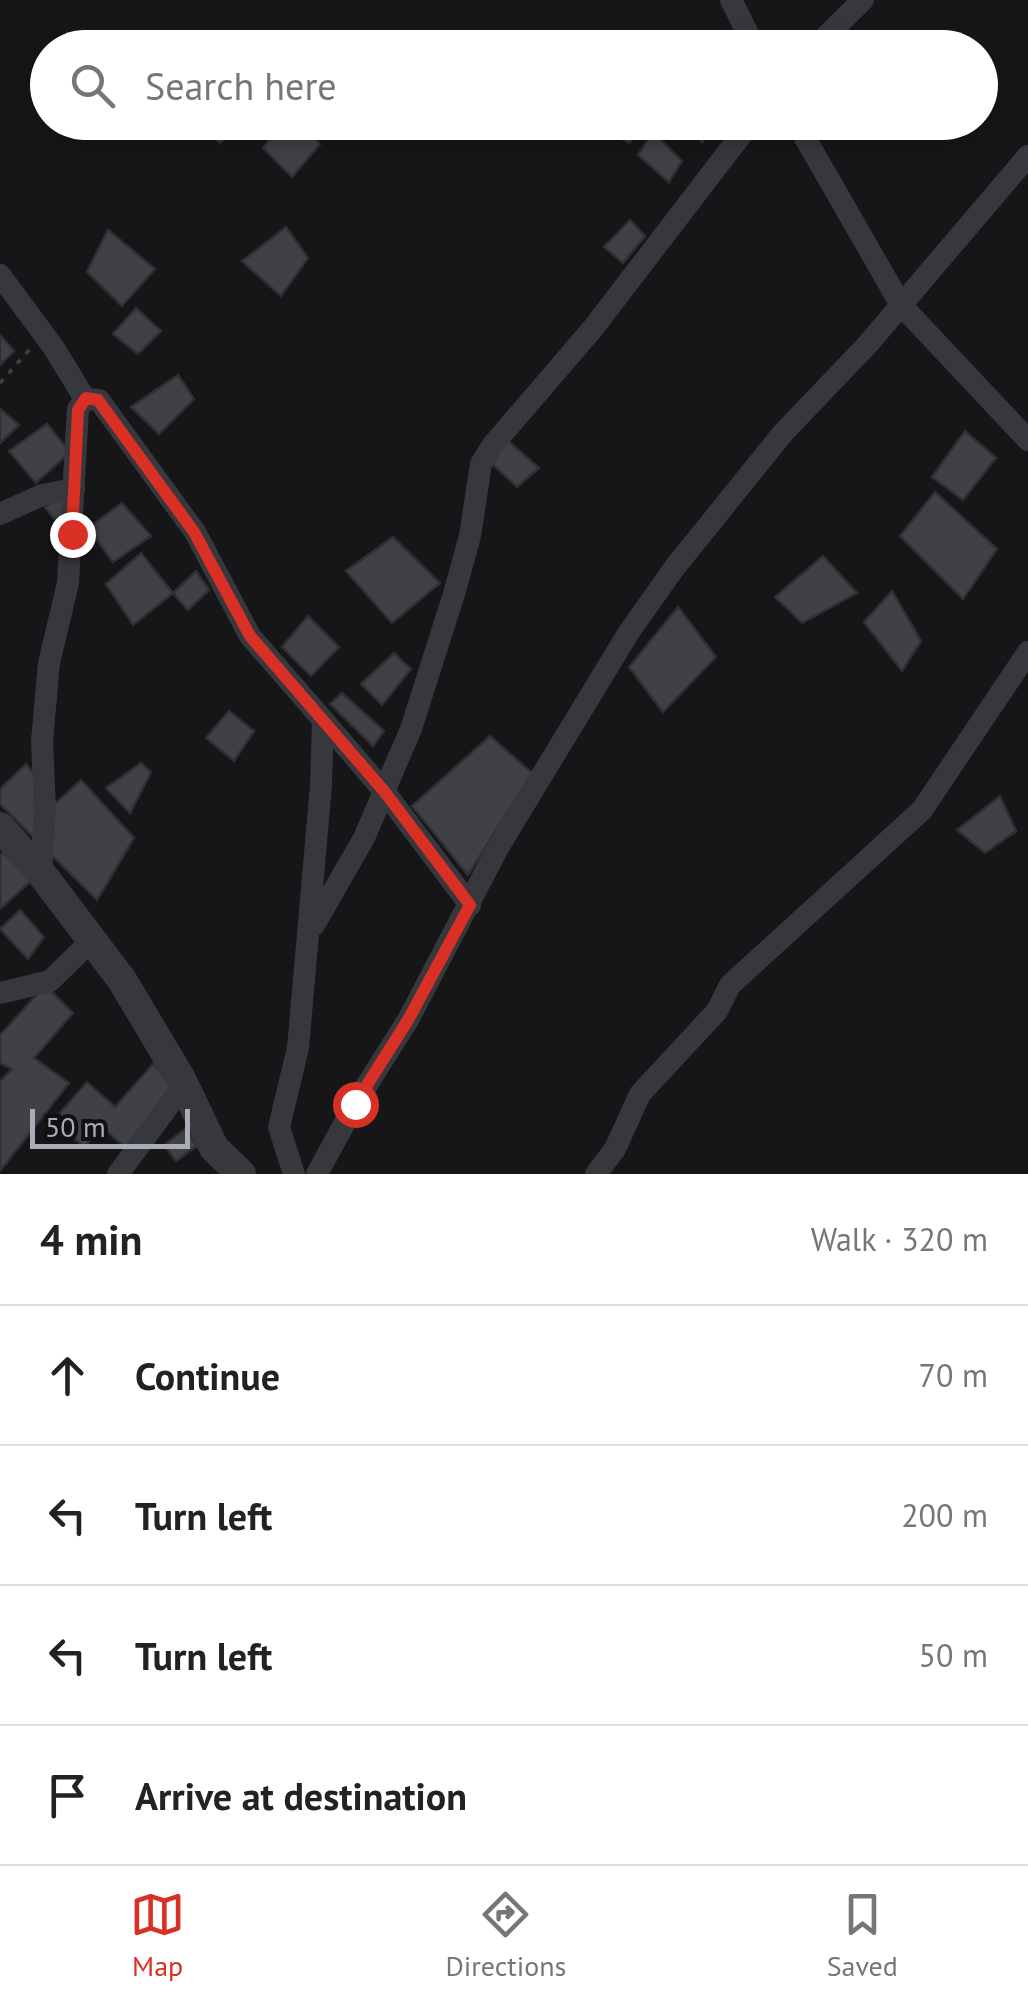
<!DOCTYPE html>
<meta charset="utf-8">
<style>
:root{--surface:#fff;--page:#f6f6f6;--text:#222;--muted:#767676;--line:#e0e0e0;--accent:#d93025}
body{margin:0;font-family:"PT Sans",sans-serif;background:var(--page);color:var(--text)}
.scale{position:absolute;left:30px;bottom:25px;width:160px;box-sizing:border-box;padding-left:10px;border:5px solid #a8adb8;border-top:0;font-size:28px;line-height:35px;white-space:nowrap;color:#a8adb8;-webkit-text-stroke:8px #111113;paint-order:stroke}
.stop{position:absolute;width:30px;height:30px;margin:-22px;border:8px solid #d93025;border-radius:50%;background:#fff}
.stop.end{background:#d93025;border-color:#fff;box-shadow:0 2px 10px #0008}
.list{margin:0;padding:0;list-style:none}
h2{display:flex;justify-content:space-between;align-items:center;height:130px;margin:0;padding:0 40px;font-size:42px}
h2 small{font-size:32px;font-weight:400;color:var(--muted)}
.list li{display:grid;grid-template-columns:65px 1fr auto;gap:30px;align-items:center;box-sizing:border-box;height:140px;padding:0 40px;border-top:2px solid var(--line)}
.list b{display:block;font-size:38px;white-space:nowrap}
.list em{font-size:32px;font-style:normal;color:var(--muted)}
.icon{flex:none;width:55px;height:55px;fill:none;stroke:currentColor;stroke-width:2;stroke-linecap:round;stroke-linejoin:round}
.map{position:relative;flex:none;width:1028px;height:1174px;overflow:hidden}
.search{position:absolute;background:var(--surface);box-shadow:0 5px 15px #0003;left:30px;right:30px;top:30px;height:110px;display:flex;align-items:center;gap:25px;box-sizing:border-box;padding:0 35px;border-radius:55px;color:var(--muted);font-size:38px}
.sheet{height:690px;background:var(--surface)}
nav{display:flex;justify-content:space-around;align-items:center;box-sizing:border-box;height:140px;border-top:2px solid var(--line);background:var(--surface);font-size:28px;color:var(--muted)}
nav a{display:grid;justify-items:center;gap:5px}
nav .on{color:var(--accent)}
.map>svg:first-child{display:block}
.building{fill:#404145;stroke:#303034;stroke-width:2.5}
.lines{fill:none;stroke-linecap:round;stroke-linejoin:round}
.path{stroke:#3d3f44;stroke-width:4;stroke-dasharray:5 8;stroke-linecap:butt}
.minor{stroke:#37383d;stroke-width:22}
.tertiary{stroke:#37383d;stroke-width:30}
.route{stroke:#d93025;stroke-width:12}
</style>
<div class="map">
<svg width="1028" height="1174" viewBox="0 0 1028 1174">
<rect width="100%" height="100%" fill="#161618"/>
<path class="building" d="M200,122H239L220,143Z
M283,122H299L320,144L292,177L263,148Z
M611,122H650L629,143L605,129Z
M687,122H722L702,142Z
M653,132L682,161L669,182L638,155Z
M630,220L645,236L623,263L604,247Z
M286,227L308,258L281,296L242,261Z
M108,230L155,269L122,306L87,272Z
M136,308L161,331L138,354L113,334Z
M0,335L14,351L0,365Z
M178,375L194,399L159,434L131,407Z
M0,409L19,425L0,443Z
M47,424L70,452L36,483L9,451Z
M965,431L996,458L963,500L932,477Z
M507,440L539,468L517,487L490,462Z
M935,492L997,549L963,599L900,536Z
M62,494L70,540L45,507Z
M122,503L151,536L113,562L88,528Z
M393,537L440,583L392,623L346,571Z
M141,553L173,593L133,625L106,584Z
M823,556L857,593L802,623L775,597Z
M196,571L209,590L188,610L173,593Z
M892,591L921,641L902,671L864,622Z
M678,607L716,657L663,712L629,667Z
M308,616L339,647L311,676L282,647Z
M394,653L411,669L382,705L361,684Z
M342,693L384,731L373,746L330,704Z
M229,711L254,731L234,761L206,738Z
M490,736L532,773L468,875L412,806Z
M141,763L151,772L130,813L106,788Z
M26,764L56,803L81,780L134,838L97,900L0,804V789Z
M1000,796L1016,831L985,853L957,830Z
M3,852L31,881L0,909V855Z
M20,910L44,937L28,959L0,929Z
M42,989L51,991L73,1013L34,1058L69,1083L0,1171V1081L12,1069L0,1063V1035Z
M153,1064L178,1087L127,1149L102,1127L84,1147L54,1120L87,1082L115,1107Z
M185,1129L197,1146L176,1161L164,1145Z"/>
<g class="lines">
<path class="path" d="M0,383L30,349"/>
<path class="minor" d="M731,0L755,48
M814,48L863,0
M796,122L901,305L1028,440
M0,275L54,348L85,399L99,400L195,532L250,636L323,720L321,785L298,1048L279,1127L294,1174
M0,514L42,495L74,489
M323,720L384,791L470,905
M41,873L45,810L42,741L49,663L68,583L78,409L85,399
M314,925L364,838L411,729L454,594L470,536L481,464L492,446L594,327L751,122
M0,993L50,981L92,940
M118,1174L184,1085
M317,1174L355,1104L408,1020L499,846L629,632L675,567L783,433L868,344L1028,156
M596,1174L615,1149L640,1094L717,1011L730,985L922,810L1028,652"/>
<path class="tertiary" d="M0,827L41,873L122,980L181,1079L214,1148L241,1174"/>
</g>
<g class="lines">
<path class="route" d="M72,534L78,410L86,398L98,400L194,532L250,636L384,791L470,905L408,1020L355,1104"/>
</g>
</svg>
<div class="scale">50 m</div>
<div class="stop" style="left:355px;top:1104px"></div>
<div class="stop end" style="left:72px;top:534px"></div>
<div class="search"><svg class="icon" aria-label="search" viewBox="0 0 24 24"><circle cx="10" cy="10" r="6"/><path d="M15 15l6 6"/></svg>Search here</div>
</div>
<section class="sheet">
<h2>4 min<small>Walk · 320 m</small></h2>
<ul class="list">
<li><svg class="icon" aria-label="ahead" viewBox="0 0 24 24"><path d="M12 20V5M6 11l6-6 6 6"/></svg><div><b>Continue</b></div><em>70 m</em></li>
<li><svg class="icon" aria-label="left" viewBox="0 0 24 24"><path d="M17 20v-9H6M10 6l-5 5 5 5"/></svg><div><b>Turn left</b></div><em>200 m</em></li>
<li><svg class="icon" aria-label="left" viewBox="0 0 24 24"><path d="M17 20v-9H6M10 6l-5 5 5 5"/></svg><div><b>Turn left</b></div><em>50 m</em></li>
<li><svg class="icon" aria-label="arrive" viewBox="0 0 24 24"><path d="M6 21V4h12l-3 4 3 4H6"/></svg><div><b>Arrive at destination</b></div></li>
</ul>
</section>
<nav>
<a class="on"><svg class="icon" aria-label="map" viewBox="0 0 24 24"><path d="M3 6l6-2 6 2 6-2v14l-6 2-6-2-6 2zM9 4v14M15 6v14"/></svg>Map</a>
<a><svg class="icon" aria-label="directions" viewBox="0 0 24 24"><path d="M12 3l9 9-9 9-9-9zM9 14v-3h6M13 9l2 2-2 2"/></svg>Directions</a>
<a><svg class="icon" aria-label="saved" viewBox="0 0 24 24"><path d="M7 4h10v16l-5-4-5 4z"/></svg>Saved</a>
</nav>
